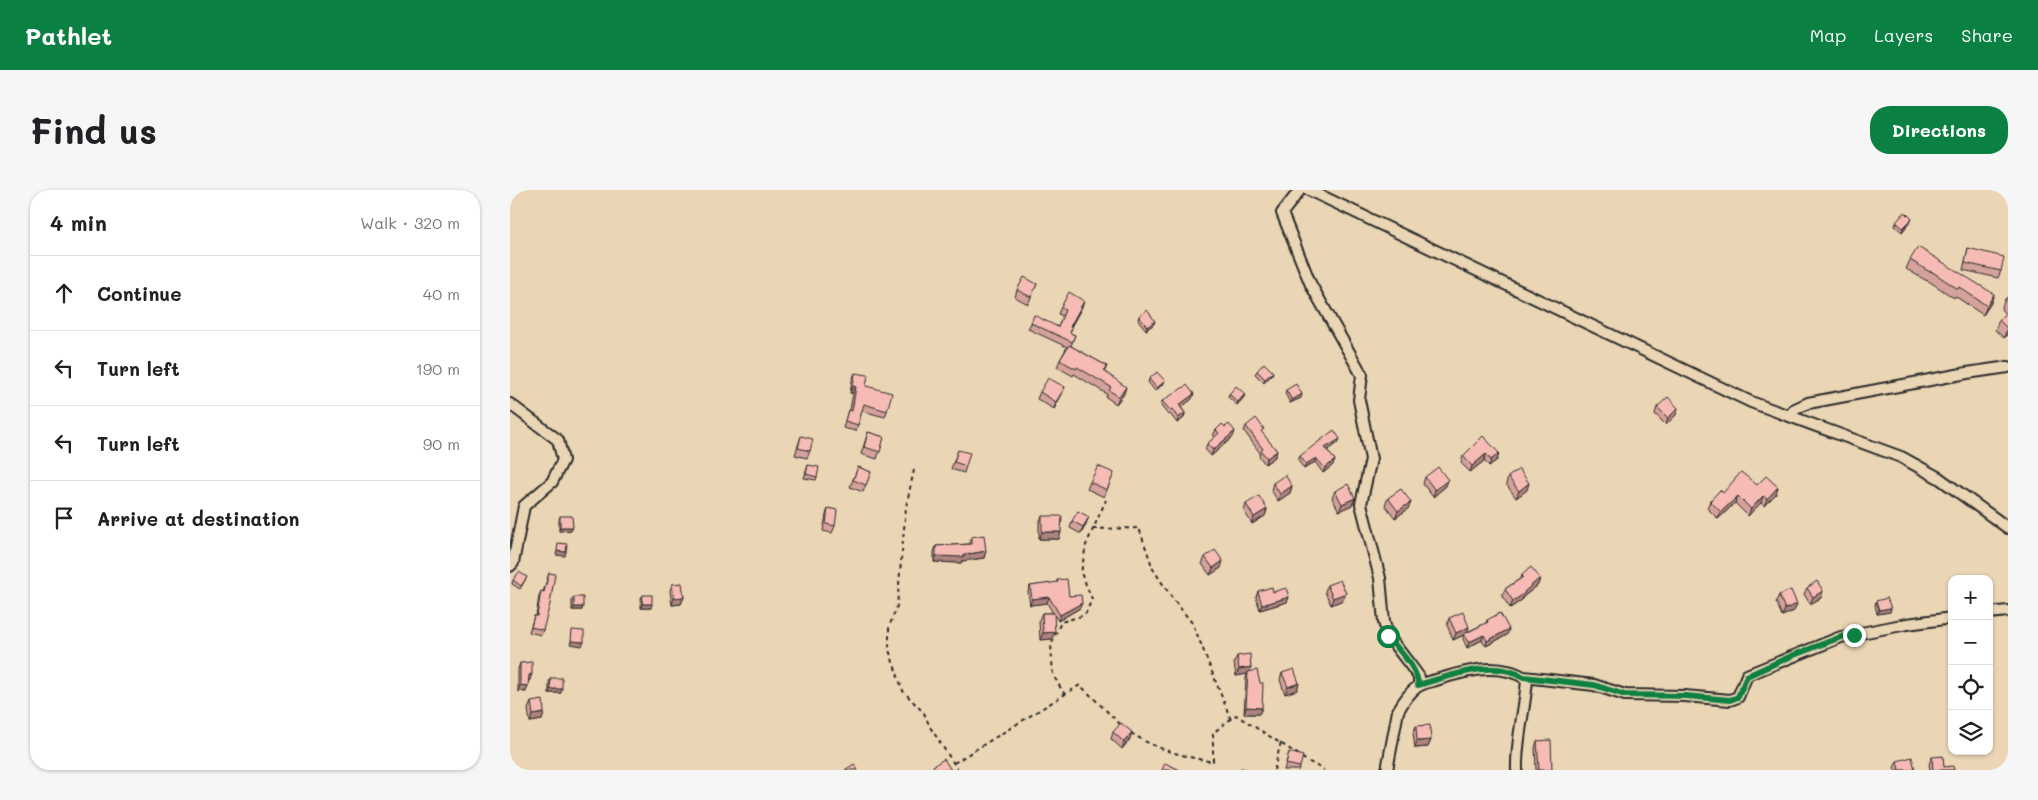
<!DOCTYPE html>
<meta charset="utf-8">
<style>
:root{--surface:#fff;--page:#f6f6f6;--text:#202124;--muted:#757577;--line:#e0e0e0;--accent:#0b8043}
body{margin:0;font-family:Mali,sans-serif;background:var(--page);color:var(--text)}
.controls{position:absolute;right:15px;bottom:15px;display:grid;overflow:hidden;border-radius:10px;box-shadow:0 1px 4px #0004}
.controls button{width:45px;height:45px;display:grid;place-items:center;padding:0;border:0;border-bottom:1px solid var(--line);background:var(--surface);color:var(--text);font:25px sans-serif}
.stop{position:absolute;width:15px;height:15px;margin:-11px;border:4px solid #0b8043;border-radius:50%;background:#fff}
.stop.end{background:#0b8043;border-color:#fff;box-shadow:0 1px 5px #0008}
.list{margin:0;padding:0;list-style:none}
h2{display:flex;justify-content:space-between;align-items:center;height:65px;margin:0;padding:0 20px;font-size:21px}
h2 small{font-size:16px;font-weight:400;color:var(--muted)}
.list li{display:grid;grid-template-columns:32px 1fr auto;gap:15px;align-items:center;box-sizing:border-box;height:75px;padding:0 20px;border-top:1px solid var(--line)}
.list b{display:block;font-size:19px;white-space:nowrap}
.list em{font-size:16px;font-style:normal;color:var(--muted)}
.icon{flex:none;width:28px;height:28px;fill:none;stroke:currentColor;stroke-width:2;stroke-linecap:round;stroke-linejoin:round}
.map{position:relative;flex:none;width:1498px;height:580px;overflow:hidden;border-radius:20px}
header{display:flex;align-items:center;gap:30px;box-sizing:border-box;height:70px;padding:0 25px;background:var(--accent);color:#fff}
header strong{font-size:24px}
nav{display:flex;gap:28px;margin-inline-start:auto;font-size:18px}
.intro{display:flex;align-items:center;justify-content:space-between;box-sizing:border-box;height:120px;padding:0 30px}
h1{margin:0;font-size:35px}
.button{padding:12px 22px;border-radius:20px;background:var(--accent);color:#fff;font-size:18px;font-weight:700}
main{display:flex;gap:30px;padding:0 30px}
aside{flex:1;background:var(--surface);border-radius:20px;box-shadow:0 1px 4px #0004}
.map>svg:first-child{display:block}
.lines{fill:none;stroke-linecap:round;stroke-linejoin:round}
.street-casing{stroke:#2b2b2b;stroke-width:14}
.path{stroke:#2b2b2b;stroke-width:2;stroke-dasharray:4 4;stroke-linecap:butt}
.street{stroke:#ead5b4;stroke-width:10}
.wall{fill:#d4a19b;stroke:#2b2b2b}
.shaded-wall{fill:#ac837e;stroke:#2b2b2b}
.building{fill:#f6bbb4;stroke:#2b2b2b}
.route{stroke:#0b8043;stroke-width:6}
</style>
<header>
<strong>Pathlet</strong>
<nav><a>Map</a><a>Layers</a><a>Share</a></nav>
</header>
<div class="intro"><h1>Find us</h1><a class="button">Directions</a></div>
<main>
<aside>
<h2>4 min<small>Walk · 320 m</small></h2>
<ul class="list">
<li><svg class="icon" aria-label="ahead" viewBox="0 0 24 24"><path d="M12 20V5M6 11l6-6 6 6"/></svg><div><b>Continue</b></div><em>40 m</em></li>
<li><svg class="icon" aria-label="left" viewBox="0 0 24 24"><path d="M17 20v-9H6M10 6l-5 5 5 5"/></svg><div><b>Turn left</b></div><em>190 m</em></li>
<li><svg class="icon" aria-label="left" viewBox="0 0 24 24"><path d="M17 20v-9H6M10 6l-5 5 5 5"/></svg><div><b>Turn left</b></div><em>90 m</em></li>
<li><svg class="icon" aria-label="arrive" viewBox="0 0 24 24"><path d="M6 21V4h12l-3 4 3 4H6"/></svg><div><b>Arrive at destination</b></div></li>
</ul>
</aside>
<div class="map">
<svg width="1498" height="580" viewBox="0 0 1498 580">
<rect width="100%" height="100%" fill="#ead5b4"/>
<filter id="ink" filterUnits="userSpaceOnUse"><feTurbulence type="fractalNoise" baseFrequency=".02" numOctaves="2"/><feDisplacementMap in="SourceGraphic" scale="10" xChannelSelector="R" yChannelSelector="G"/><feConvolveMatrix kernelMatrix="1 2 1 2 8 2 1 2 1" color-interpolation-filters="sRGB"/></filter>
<g filter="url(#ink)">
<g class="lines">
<defs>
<path id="street" d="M790,0L772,23L801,95L852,185L849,210L861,269L851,314L870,388L874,432L878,446L904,480L909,487V495
M799,0L1241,212L1391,267L1429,288L1498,338
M0,214L48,250L53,270L42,292L14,316L3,373L0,376
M1279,226L1285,219L1298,213L1457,183L1498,177
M1479,423L1498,421
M1014,487L1084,495L1115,505L1175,506L1220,510L1228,507L1237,485L1331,447L1397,434L1442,428
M877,580L888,521C893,512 899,503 907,497C912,493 920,492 926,490C955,481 989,471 1017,489C1015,520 1006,550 1007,580"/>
</defs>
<use href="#street" class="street-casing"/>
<path class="path" d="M404,280L396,317L387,416L379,437V460L393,501L414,523L420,537L448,580
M583,339L629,338L643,379L662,408L683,434L721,530
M555,505L543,485L541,455L551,432L575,425L582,409L571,383L576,355L596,310
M621,543C647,560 673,566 703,572V543L726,525L789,565
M792,568L814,580
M444,573L570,495L611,535
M764,580L771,552"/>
<use href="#street" class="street"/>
</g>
<path class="wall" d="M1402,29L1400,32L1392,42L1385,36L1386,32Z
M1458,58L1491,81L1488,88L1453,80Z
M1400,70L1481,113L1473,125L1445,106L1444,108L1417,90V91L1396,79Z
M527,94L518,114L505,107L507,100Z
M1498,107V143L1494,148L1485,140L1489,130L1495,124L1491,119L1495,109Z
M574,111L572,117L561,137L560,143L565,145L561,156L597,176L595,181L614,204L606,214L596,207L597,204L564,184L563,186L547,177L550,170L557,157L518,139L521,133L548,137L553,126L548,124L551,117Z
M629,126L644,134L636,140L628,130Z
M747,181L762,185L754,193L745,184Z
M345,183L377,221L375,227L352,221L346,241L333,238L338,220H340L343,203H340L342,190Z
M639,189L655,191L653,194L645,201L638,192Z
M776,200L791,208L780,213L775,203Z
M530,202L552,204L544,219L527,209Z
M719,204H735L734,207L727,215L718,207Z
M682,209L671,217L675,223L674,228L667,233L660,224L658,225L651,216L652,211Z
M1147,217L1166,225L1156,235L1145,224Z
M736,236L752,243L767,261L765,267L755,274L749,266L750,263L734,241Z
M706,240L723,247L701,266L695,259L697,254L705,247L703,245Z
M358,242L374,247L367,269L351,264Z
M291,246L300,261L297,268L285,265Z
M828,253L817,261L825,270L823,275L813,283L805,272L794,279L788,270L790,266Z
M448,260L456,276L454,283L441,279Z
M989,263L987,270L979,276L974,271L960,282L951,273L953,266Z
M298,275L307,287L306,290L294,288Z
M348,277L361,282L353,302L340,297Z
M604,283L594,307L577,299L580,292Z
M915,287L938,290L936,296L923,307L913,294Z
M998,287L1017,300L1006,308L996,294Z
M763,293L782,296L780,303L768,311L761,300Z
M1247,295L1266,304L1254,316L1251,313L1238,326L1225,313L1208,329L1197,318L1200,311L1213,303Z
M825,301L845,308L842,315L829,321L822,308Z
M878,308L901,312L898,319L885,328L875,315Z
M736,314L757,319L755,326L742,334L734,321Z
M318,318L325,336L322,343L313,341L316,325Z
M50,326L61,340L49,341V330Z
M532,326L551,342L549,349H529V333Z
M562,331L576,334L571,344L560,338Z
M461,347L476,361L474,368L452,371L451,373L424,372V362L426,356L459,354Z
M695,367L711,378L700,385L692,374Z
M39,383L33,440L31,445L19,442L24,426H26L29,406L31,401L33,402Z
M1012,385L1030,388L1028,395L1013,407L1012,410L1000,418L992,406L995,399L1011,388Z
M17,387L10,399L2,394L3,390Z
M547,390L559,406L570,418L548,431L544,424L542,449L530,450L529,430L532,423H543L537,413L520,415L518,402L520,396L547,393Z
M162,394L174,407L171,414L162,415L160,401Z
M817,395L833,410L821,415L815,402Z
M1297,398L1311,408L1300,414L1294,404Z
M748,401L763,402L779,407L777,412L750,420L746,407Z
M133,405L141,418H131V408Z
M1269,405L1284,421L1272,426L1266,412Z
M64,407L72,420H62V410Z
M1366,411L1381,418L1380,422L1367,424L1365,415Z
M939,428L957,442L976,433L977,430L997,445L976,456L972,450L957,458L953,449L954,445L943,450L937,435Z
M727,466L740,481L752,518L749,524H734L736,488L737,484L726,486L724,473Z
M10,473L20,490H19L16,502L8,501V479Z
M772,483L789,493L787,500L775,504L770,490Z
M41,488L51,503H39V492Z
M21,512L34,523L32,530L20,532L18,519Z
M906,536L921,550L918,557L905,558L903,543Z
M603,542L620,549L612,559L601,549Z
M1027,551L1042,580H1026L1025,558Z
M779,562L790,577L789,580H774Z
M1422,567L1434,577L1444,580H1420L1419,574Z
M1387,571L1405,580H1385L1384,578Z"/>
<path class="shaded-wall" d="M1402,29L1400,32L1392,42L1393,38Z
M1484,104L1481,113L1473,125L1477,116Z
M574,111L572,117L557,143L560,137Z
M645,131L644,134L636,140L637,137Z
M1498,137V143L1494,148L1497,138Z
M763,182L762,185L754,193L755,189Z
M655,191L653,194L645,201L647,198Z
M343,196L346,197L343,203H340Z
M555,197L552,204L544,219L546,212Z
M616,197L614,204L606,214L609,207Z
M684,204L682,209L668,220L669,215Z
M735,204L734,207L727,215L728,212Z
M792,204L791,208L780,213L782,210Z
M1168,218L1166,225L1156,235L1158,228Z
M675,223L674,228L667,233L668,228Z
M725,241L723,247L701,266L703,260Z
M830,249L828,253L814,263L815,258Z
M767,261L765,267L755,274L757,268Z
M989,263L987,270L979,276L981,270Z
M976,264L974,271L960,282L962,276Z
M806,268L805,272L794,279L796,274Z
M825,270L823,275L813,283L815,278Z
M938,290L936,296L923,307L925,300Z
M1019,293L1017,300L1006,308L1009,301Z
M782,296L780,303L768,311L770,304Z
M1268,297L1266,304L1254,316L1257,309Z
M1228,306L1225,313L1208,329L1211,322Z
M1253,306L1251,313L1238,326L1241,319Z
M845,308L842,315L829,321L832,314Z
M901,312L898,319L885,328L888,321Z
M757,319L755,326L742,334L744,327Z
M579,327L576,334L571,344L573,337Z
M50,337H63L61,340L49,341Z
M532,342H551L549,349H529Z
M47,361L56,362L55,366L46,365Z
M476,361L474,368L452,371L451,373L424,372L426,366L453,365Z
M713,371L711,378L700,385L703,378Z
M1030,388L1028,395L1013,407L1012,410L1000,418L1003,411Z
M1313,401L1311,408L1300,414L1303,407Z
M836,403L833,410L821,415L823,408Z
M174,407L171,414L162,415L164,408Z
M539,407L537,413L520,415L522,409Z
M779,407L777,412L750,420L752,415Z
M572,413L570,418L548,431L550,425Z
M132,414H142L141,418H131Z
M1287,414L1284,421L1272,426L1275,419Z
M64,417H73L72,420H62Z
M1381,418L1380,422L1367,424L1369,420Z
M959,437L957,444H954V445L943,450L946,443Z
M999,439L997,445L976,456L977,451Z
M545,442L542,449L530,450L533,443Z
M974,445L972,450L957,458L959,452Z
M61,451L74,452L72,456L60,454Z
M741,477L739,484L738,482L737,484L726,486L729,479Z
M22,484L20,490H17L19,485Z
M789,493L787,500L775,504L778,497Z
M10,495L18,496L16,502L8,501Z
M40,499H52L51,503H39Z
M736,517L752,518L749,524H734Z
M34,523L32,530L20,532L23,525Z
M622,542L620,549L612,559L614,552Z
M921,550L918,557L905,558L907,551Z"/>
<path class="building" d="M1395,22L1402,29L1393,38L1386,32Z
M1408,57L1484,104L1477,116L1449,97L1448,99L1421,81L1420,82L1400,70Z
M1458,58L1494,67L1491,81L1455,73Z
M514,87L527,94L521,107L507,100Z
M559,102L574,111L560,137L562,138L560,143L565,145L562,152L521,133L524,125L548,137L555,120L551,117Z
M1498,107V113L1495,109Z
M637,120L645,131L637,137L629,126Z
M1498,120V137L1497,138L1489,130Z
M559,155L597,176L594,181L616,197L609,207L599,200L601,197L567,177L566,179L550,170Z
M754,173L763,182L755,189L747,181Z
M647,182L655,191L647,198L639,189Z
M345,183L358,185L356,196L382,203L377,221L354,214L348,235L335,231L338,220L342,221L346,197L343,196Z
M538,188L555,197L546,212L530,202Z
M786,194L792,204L782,210L776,200Z
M677,195L684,204L669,215L675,223L668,228L662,219L660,220L652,211Z
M726,196L735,204L728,212L719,204Z
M1158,207L1168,218L1158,228L1147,217Z
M746,228L754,239L751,241L767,261L757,268L751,261L753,259L736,236Z
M712,234L715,237L719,234L725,241L703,260L697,254L709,243L706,240Z
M824,240L830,249L815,258L825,270L815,278L806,268L796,274L790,266Z
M358,242L374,247L370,262L354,257Z
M291,246L303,249L300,261L288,258Z
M973,246L989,263L981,270L976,264L962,276L953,266Z
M448,260L460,263L456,276L444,272Z
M298,275L309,277L307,287L296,284Z
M588,276L604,283L597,300L580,292Z
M348,277L361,282L356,295L343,290Z
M928,277L938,290L925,300L915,287Z
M1009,279L1019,293L1009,301L998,287Z
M1231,282L1247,295L1256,286L1268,297L1257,309L1253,306L1241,319L1228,306L1211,322L1200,311L1210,300L1213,303Z
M775,285L782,296L770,304L763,293Z
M838,294L845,308L832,314L825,301Z
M891,299L901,312L888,321L878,308Z
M749,306L757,319L744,327L736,314Z
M318,318L327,320L325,336L316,334Z
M568,321L579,327L573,337L562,331Z
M50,326H62L63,337H50Z
M532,326H552L551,342H532Z
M474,345L476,361L453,365V367L426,366V356L462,354L461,347Z
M48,353L57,354L56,362L47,361Z
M705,360L713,371L703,378L695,367Z
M1021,377L1030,388L1014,402L1015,403L1003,411L995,399L1013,387L1012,385Z
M9,382L17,387L11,396L3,390Z
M39,383L45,384L40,414L33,440L21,437L24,426H27L31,401L34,402Z
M557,389L559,406L571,405L572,413L550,425L539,407L522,409L520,396L548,392L547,390Z
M830,390L836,403L823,408L817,395Z
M1307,391L1313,401L1303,407L1297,398Z
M172,393L174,407L164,408L162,394Z
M762,397L763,402L776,398L779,407L752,415L748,401Z
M1281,400L1287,414L1275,419L1269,405Z
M133,405H142V414H132Z
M64,407H73V417H64Z
M1377,408L1381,418L1369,420L1366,411Z
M953,422L959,437L946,443L939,428Z
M532,423H544L545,442L533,443Z
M990,423L999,439L977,451L974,445L959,452L954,444L978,432L977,430Z
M62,440L74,441V452L61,451Z
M740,464L741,477L729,479L727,466Z
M22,472V484L19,485L18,496L10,495V473Z
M784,479L789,493L778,497L772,483Z
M747,480L750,493H753L752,518L736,517L738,482Z
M41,488H52V499H40Z
M33,510L34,523L23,525L21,512Z
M611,533L622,542L614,552L603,542Z
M920,535L921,550L907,551L906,536Z
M1041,550L1042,580H1029L1027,551Z
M779,562L793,566L790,577L776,574Z
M1433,566L1434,577L1443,576L1444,580H1423L1422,567Z
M1402,567L1405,580H1389L1387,571Z
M434,569L441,580H426L423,576Z
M655,573L670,580H652Z
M344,574L348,580H335Z
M731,578L740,580H730Z"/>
</g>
<g class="lines" filter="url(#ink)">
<path class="route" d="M878,446C888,461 908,477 908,495C942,486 981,468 1014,487L1084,495L1115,505L1176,506L1220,510L1228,507L1237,486L1284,465L1331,447L1344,445"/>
</g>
</svg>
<div class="controls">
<button>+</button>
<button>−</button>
<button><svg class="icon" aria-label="locate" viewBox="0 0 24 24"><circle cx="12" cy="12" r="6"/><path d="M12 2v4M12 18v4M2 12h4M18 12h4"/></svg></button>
<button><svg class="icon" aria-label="layers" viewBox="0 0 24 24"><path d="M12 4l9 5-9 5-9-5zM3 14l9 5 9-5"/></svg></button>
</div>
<div class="stop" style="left:878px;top:446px"></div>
<div class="stop end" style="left:1344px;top:445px"></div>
</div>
</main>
